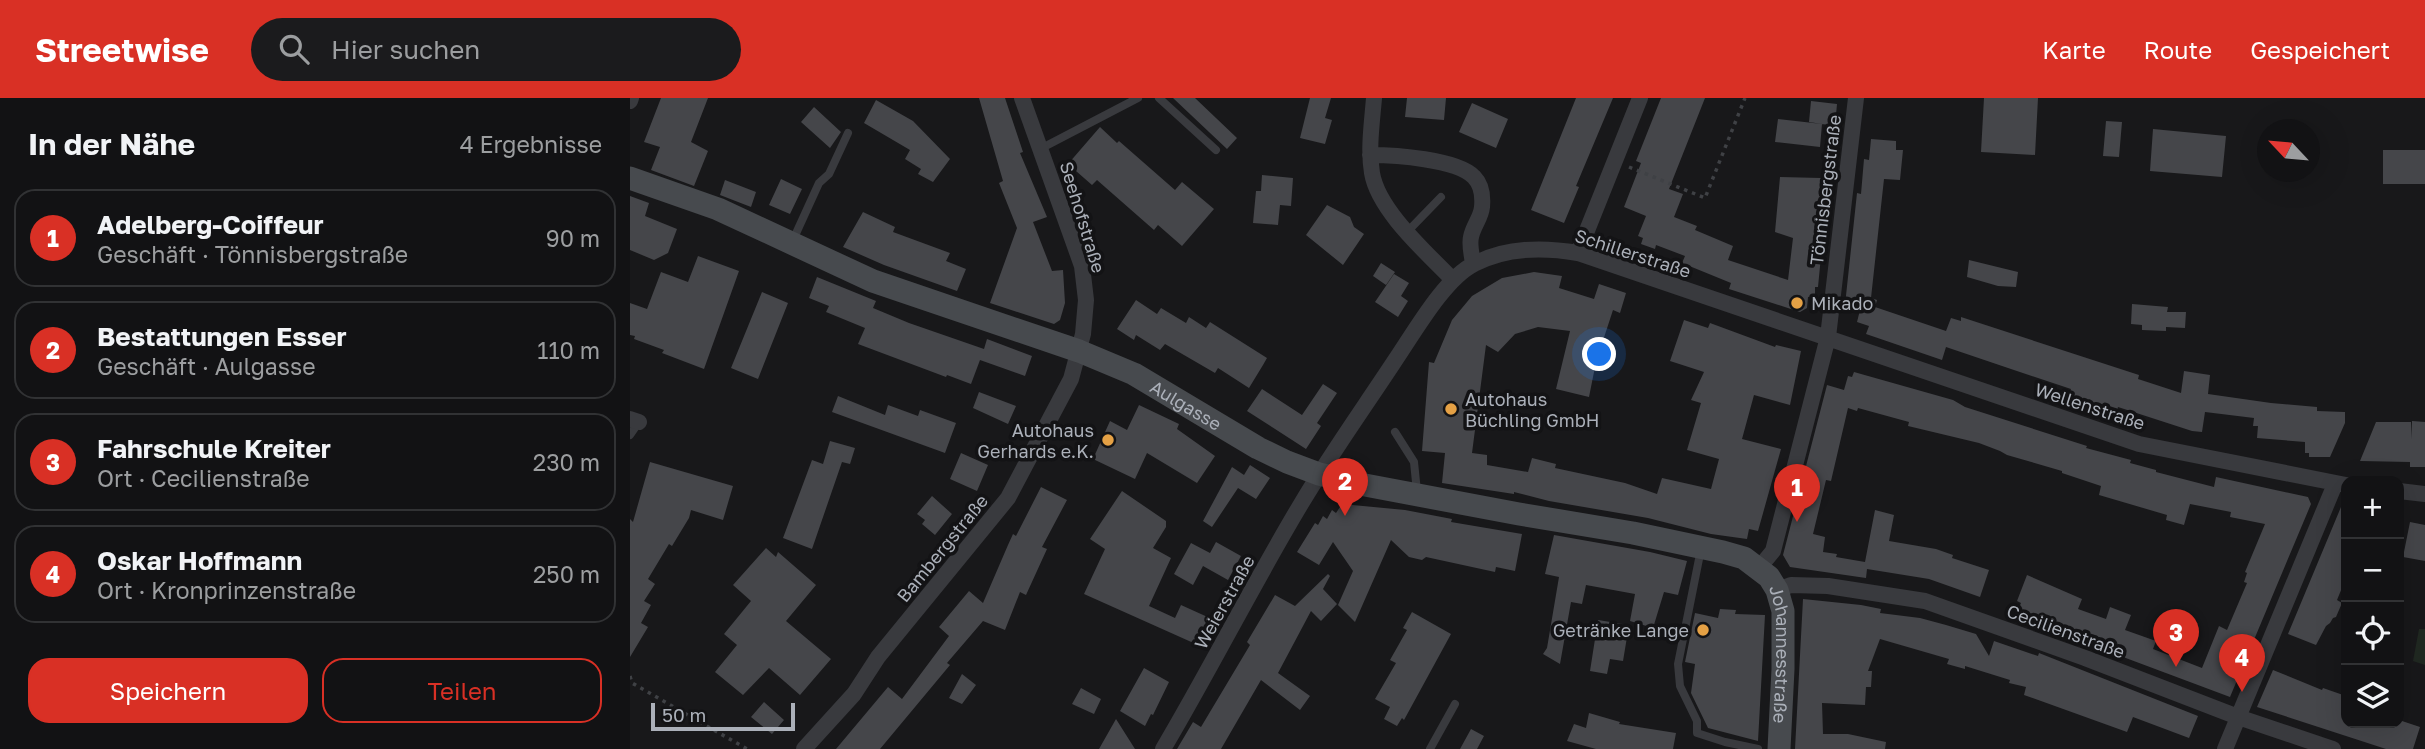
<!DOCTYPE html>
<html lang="de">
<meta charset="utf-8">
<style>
:root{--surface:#121214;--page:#1b1b1d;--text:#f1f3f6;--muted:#9c9ea0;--line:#313234;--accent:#d93025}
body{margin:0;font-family:"Golos Text",sans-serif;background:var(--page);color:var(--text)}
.controls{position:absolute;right:21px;bottom:21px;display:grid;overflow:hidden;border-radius:14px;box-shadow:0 7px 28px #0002}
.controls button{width:63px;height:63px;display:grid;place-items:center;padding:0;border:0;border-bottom:2px solid var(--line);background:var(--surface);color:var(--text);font:35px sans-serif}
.compass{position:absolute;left:1627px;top:21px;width:63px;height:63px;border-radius:50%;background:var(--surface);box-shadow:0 7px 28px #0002;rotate:296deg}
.scale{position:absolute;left:21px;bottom:18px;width:144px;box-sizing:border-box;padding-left:7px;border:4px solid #abb0b9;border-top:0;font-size:19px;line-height:24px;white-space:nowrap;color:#abb0b9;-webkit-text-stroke:5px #131315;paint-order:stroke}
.you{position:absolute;left:970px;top:257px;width:24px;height:24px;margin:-18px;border:5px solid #fff;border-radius:50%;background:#1a73e8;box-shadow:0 0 0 10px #1a73e833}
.badge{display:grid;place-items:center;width:46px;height:46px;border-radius:50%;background:var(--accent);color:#fff;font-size:23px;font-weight:700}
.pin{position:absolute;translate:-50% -58px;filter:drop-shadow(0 2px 4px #0008)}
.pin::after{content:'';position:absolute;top:37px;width:24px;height:21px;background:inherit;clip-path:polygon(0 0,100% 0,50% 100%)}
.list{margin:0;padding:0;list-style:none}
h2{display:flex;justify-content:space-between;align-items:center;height:91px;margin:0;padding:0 28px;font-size:30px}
h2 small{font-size:23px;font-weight:400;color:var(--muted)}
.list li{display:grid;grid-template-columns:46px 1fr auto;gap:21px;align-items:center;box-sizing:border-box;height:98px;margin:0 14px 14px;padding:0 14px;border:2px solid var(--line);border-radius:21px}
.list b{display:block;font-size:26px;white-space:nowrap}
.list p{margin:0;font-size:23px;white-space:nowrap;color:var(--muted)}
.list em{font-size:23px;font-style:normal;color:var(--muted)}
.actions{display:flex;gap:14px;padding:21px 28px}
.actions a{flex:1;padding:16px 0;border:2px solid var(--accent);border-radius:21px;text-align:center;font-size:24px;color:var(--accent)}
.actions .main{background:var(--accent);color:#fff}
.icon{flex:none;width:38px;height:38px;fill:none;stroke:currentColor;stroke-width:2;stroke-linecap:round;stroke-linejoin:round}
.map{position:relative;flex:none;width:1795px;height:651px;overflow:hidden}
header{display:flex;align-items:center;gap:42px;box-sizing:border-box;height:98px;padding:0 35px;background:var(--accent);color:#fff}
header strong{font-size:33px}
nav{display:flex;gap:38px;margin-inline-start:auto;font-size:24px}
.search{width:490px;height:63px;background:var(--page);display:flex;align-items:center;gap:18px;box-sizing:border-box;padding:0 24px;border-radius:38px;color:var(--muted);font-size:26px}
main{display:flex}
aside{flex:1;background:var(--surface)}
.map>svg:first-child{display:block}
.green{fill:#202821}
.building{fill:#45464a}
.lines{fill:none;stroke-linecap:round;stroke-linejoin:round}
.path{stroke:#3f4145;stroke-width:3.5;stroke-dasharray:3.5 5;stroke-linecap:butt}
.lane{stroke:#393a3e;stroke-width:8}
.street{stroke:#393a3e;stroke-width:16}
.secondary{stroke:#474a4e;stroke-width:23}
.poi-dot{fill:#e5a145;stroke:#131315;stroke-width:2.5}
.labels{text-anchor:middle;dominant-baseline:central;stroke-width:7;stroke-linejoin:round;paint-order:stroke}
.street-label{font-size:18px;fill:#abb0b9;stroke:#131315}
.poi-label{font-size:18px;fill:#abb0b9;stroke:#131315;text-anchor:start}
</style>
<header>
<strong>Streetwise</strong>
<div class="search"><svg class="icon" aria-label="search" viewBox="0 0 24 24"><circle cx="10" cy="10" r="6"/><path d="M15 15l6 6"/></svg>Hier suchen</div>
<nav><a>Karte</a><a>Route</a><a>Gespeichert</a></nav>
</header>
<main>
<aside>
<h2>In der Nähe<small>4 Ergebnisse</small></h2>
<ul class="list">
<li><span class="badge">1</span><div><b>Adelberg-Coiffeur</b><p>Geschäft · Tönnisbergstraße</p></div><em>90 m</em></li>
<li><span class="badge">2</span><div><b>Bestattungen Esser</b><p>Geschäft · Aulgasse</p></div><em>110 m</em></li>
<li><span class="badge">3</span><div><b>Fahrschule Kreiter</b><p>Ort · Cecilienstraße</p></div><em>230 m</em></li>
<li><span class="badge">4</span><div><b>Oskar Hoffmann</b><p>Ort · Kronprinzenstraße</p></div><em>250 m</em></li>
</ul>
<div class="actions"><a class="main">Speichern</a><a>Teilen</a></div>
</aside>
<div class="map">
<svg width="1795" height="651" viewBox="0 0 1795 651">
<rect width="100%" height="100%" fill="#18181a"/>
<path class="green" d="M1789,531H1795V567L1783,563Z"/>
<path class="building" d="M31,0H78L61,44L78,53L64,88L21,72L30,49L14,44Z
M349,0H375L393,54L390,55L417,119L403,124L422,173L433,172L435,205L430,222L424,226L360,205L387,130L369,85L373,83Z
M543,0H565L607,40L597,51Z
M680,0H701L695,20L702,22L695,46L670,40Z
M777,0H816L814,22L775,19Z
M946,0H983L946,88L949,89L934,125L901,112Z
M1031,0H1075L1039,91L1053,96L1044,119L1067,128L1065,132L1103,148L1098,162L1158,182L1163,140L1145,134L1150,79L1191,80L1189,98H1192L1187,147L1192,148L1188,189H1185V198L1178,199L1177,210L1170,214L1099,191L1101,185L1052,165L1055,158L1026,147L1025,151L1011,146L1013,140L1008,138L1016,118L994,109L1011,65L1006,63Z
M1354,0H1408L1405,57L1351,54Z
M246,2L283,23L320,61L303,84L288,76L291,71L275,61L280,52L234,25Z
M1181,3L1207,6L1205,28L1179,24Z
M842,5L878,21L866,50L829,34Z
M184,9L211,34L200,50L171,24Z
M1148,21L1192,26L1190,49L1145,44Z
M1476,23L1492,24L1489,59L1473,58Z
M470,29L487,45L489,43L545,92L552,84L584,111L552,148L528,127L524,132L467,82L462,87L438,66Z
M1523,31L1596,38L1592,79L1520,73Z
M1241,41L1266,43V52H1273L1270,82L1254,81L1241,200L1247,202L1245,209L1316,233L1321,220L1331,223V219L1509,277L1508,281L1551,295L1554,273L1580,277L1578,296L1641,305L1687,309V313L1715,314V325L1700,359H1679V355H1675V344L1627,340L1628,328H1623L1624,320L1575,314L1572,334L1562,333L1488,309L1485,319L1437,303L1441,291L1378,270L1316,249L1312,262L1236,236L1239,228L1227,224L1230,212L1215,207L1227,95L1231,96L1234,61L1239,62Z
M1753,52H1795V86H1753Z
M632,77L663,80L661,108L650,107L648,127L623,125L626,93H631Z
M151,81L172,91L160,116L139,107Z
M95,82L126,94L121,109L90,97Z
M0,98L19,105L15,118L47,131L38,155L24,162L0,152Z
M697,107L720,119L724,129L734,136L713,167L676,137Z
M233,114L265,129L263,134L320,155L316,163L336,171L327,193L254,167L213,149Z
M68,158L109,173L74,271L32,255L34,252L4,241L5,238L0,237V205L17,211L31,174L58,184Z
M1339,162L1388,174L1386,189L1368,188L1337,179Z
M751,165L765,174L756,187L743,178Z
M904,174L932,178L929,190L964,201L969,186L996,195L990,215L983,212L966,264L959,299L926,291L940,233L908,229L885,236L868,254L856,247L842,355L857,357V367L898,374L902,360L926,366L925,370L995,385L1027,396L1032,380L1081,391L1089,361L1057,352L1071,305L1061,302L1074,274L1040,263L1054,222L1078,230L1080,225L1145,249L1146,247L1171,253L1160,307L1124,297L1112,341L1151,351L1128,433L1119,431L1117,441L1081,436L1018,420L919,403L884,394V396L812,385L815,355L792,353L799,264L804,265L822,222L842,198L872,180Z
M764,176L779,185L771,198L778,203L768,219L745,204Z
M187,179L246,203L243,210L279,225L354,251L357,241L402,258L395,278L350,262L341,286L317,277L316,279L228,246L235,230L196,214L199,208L179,200Z
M132,194L158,205L128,281L101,270Z
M506,202L527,216L531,210L556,225L559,219L576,230L580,224L637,260L633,267L619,290L588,270L585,275L535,246L530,252L506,237L504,242L487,231Z
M1502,206L1538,209L1537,214H1556L1555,230L1536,229V233L1512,232V227L1501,226Z
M1224,274L1323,302L1335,309L1457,348L1456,350L1501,362L1500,365L1526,372V374L1584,389L1586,379L1678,399L1681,406L1600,599L1461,547L1460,550L1417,535L1421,525L1388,512L1391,505L1387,503L1397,477L1452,501L1448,511L1476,521L1480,509L1501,517L1495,532L1526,543L1523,551L1572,570L1589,528L1597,532L1617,485L1614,484L1617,475L1615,474L1635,426L1600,419L1601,414L1560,406L1554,427L1536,422L1537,417L1469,397L1471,388L1432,375V373L1377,357L1370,353L1349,345L1278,328L1279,324L1228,310L1227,313L1218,310L1201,383L1196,382L1183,436L1195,439L1193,454L1207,456L1206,459L1235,464L1245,412L1264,417L1259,443L1306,451L1323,457L1322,460L1359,472L1350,499L1299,481L1237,471L1236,480L1160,469L1153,457L1197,287L1214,292L1218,278L1222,279Z
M693,286L707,295L687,325L691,328L676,351L617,313L632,291L672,317Z
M349,294L386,308L378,326L343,310Z
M208,298L255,317L258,307L288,318L290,312L326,325L315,355L202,314Z
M509,307L549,326L547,331L585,358L567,385L517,355L505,381L463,361L480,323L497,332Z
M1782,323L1795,324V369H1780V364L1730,363L1746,324H1781L1782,341Z
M200,343L225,350L220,366L212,364L182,451L153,440L182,362L193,366Z
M331,355L358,367L347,393L320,381Z
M20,364L103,388L93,422L61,412L59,420L42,448L39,446L18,481L25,486L14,503L21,507L11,525L18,529L0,559V421L3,424Z
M620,367L640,380L626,401L608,390L582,429L573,423L602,369L614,377Z
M411,389L437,402L412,449L417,451L396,497L390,494L375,532L353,523L317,565L320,567L250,651H206L258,589L272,601L319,538L309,529L339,493L353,505L378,447L383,436L386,438Z
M492,393L536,423V429L523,450L541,460L519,508L545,520L551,507L582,521L568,547L454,496L475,451L460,441Z
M1716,397V480L1707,502L1712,505L1706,519L1703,520L1700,525L1696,528L1686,547L1658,536Z
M302,398L322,416L305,437L292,426L295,422L287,416Z
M712,406L775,412L822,421L821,424L892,436L885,473L866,469L865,474L796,459L792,462L779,459L761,442L725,524L708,507L723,473L703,444L689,467L667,454L685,425L688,427L693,418L697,421L702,412L706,415Z
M1780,424L1795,427V463L1773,459Z
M924,437L1020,454L1057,463L1048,497L1034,494L1023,530L1000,523L1005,496L956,487L952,506L941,504L930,566L913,556L917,550L929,479L915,476Z
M586,444L611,458L598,482L573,468L563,487L544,476L561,445L580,455Z
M136,450L146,459L148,454L186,487L156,523L201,561L170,597L139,570L113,597L85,574L107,547L94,536L121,503L103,487Z
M698,476L700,478L693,491L707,506L691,523L681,513L648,575L680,598L670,612L631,582L591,651H547L563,624L571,629L620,547L617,544L645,497L665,508Z
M1173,501L1231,507L1251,511L1250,515L1290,520L1316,527L1346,536L1359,558L1364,543L1408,558L1409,555L1568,618L1559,640L1503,619L1497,634L1394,597L1396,589L1379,585L1380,582L1335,568V571L1317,566L1319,561L1250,541L1238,573H1242L1241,589H1236L1235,607L1192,605L1193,636H1218L1256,644L1255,651H1165Z
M1090,511L1106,512L1105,516L1135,517L1128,643L1078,630L1061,595L1065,566L1055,564L1065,515L1088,520Z
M782,514L821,536L774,622L772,620L767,628L754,621L760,609L745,601L766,565L760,562L777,532L773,530Z
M968,522L999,527L993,563L980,561L977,576L960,573Z
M514,570L539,584L523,617L521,616L515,628L490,613Z
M1643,572L1692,592L1693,590L1716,598V625H1769V622L1790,629L1783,651H1756L1627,609Z
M332,576L346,587L332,606L319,600Z
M451,590L471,601L464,616L442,606Z
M134,604L154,622L142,636L121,619Z
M959,615L990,624L989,626L1046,635L1043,651H966L937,643L944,626L956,630Z
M486,621L505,651H469Z
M841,631L854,638L847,651H830Z"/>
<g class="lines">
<path class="path" d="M999,69L1075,100L1115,0
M0,578L2,585L117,651"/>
<path class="lane" d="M529,0L586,52
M410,51L508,0
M778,133L811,99
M163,142L189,85L199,76L218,35
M765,334L784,364L787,394
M0,337L9,324
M1071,451L1048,566L1050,588L1067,623V635L1095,644L1128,651
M800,651L825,606"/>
<path class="street" d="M744,0C742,25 738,51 742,75C748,112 796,154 822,181
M0,3L1,0
M740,57C764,57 827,61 844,79C852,87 853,98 852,109C851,120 843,128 841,139C839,147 842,157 843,166
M948,155L1010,0
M0,321L9,324
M1769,393L1795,396
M1129,470L1143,453L1198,239L1226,0
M1147,492L1161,487L1198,488L1295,503L1455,560L1608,619L1703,651
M174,651L224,596L248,559L378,400L441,281L453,236L456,202L452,168L392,0
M533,651C581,570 623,486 671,406C700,357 733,311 764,264C784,235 814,181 844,166C876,149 913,149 948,155L1509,346L1716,387
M1595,651L1705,386"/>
<path class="secondary" id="s1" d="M0,80L88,111L243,183L449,253L504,276L628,350L657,364L689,376L735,387L889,416L1003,435L1093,454L1114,460L1139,479L1147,492L1153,513V571L1149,651"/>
</g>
<g class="poi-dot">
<circle cx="1167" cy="205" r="7"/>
<circle cx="821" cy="311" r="7"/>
<circle cx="478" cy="342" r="7"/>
<circle cx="1073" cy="532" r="7"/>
</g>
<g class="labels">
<g class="street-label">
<text transform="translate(1195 92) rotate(-83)">Tönnisbergstraße</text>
<text transform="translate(453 119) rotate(73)">Seehofstraße</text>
<text transform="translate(1003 155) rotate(18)">Schillerstraße</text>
<text stroke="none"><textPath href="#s1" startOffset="602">Aulgasse</textPath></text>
<text transform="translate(1460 308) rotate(18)">Wellenstraße</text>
<text transform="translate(312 450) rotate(-51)">Bambergstraße</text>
<text transform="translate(594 504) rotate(-61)">Weierstraße</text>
<text transform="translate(1436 533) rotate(20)">Cecilienstraße</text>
<text stroke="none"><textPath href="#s1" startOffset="1297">Johannesstraße</textPath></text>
</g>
<g class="poi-label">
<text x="1181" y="205">Mikado</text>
<text x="835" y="301">Autohaus<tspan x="835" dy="21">Büchling GmbH</tspan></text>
<text x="464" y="332" text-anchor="end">Autohaus<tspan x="464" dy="21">Gerhards e.K.</tspan></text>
<text x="1059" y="532" text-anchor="end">Getränke Lange</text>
</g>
</g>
</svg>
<div class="controls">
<button>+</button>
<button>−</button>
<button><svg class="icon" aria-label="locate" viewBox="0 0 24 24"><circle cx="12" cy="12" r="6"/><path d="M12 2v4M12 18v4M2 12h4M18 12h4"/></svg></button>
<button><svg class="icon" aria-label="layers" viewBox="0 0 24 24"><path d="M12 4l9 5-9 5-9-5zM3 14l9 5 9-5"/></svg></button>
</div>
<svg class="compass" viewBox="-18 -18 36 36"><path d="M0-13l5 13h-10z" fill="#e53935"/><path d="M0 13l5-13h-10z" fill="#9c9ea0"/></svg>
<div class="scale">50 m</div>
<div class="you"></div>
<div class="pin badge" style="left:1167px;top:424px">1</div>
<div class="pin badge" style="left:715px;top:418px">2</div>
<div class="pin badge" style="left:1546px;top:569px">3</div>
<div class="pin badge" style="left:1612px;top:594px">4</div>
</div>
</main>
